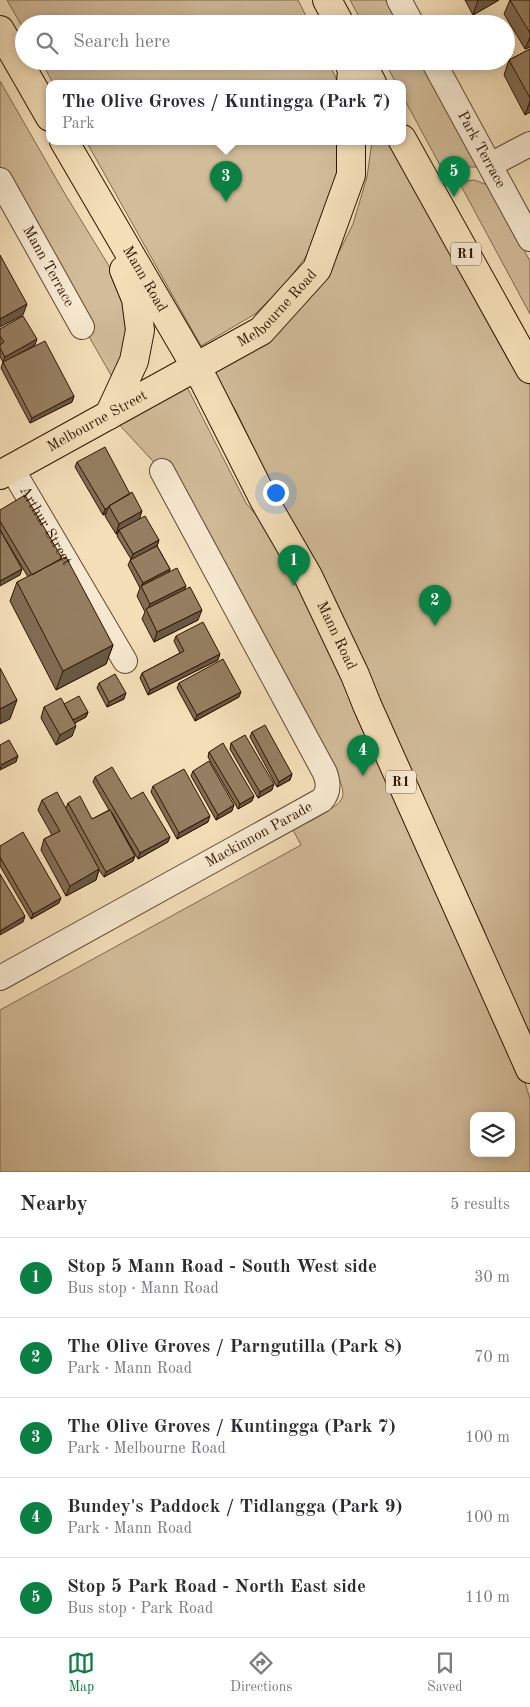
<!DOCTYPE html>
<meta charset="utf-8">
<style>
:root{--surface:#fff;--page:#f7f7f7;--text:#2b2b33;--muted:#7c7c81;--line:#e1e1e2;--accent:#0b8043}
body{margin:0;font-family:"Old Standard TT",serif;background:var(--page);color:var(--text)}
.controls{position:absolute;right:15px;bottom:15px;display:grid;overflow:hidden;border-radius:10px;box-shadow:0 2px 12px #0003}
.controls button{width:45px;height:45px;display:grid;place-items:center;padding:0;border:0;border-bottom:1px solid var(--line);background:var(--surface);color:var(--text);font:25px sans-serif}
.you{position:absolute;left:275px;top:492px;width:18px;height:18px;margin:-12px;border:4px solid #fff;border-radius:50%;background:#1a73e8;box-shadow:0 0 0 8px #1a73e833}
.badge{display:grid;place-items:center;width:32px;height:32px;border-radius:50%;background:var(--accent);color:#fff;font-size:16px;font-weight:700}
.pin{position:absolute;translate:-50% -41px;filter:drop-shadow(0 1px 2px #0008)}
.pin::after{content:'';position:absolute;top:26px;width:18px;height:15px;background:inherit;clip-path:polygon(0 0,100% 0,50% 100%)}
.popup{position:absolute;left:46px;top:80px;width:360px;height:65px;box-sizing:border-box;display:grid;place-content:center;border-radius:10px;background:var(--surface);filter:drop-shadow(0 1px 4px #0005);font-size:16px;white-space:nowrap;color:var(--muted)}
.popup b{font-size:19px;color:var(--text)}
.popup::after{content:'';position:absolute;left:50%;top:100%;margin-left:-10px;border:10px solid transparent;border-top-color:var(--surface)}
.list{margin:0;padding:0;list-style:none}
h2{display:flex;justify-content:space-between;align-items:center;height:65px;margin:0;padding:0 20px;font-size:21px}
h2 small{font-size:16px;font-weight:400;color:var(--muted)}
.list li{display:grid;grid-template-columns:32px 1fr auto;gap:15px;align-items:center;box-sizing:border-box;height:80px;padding:0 20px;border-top:1px solid var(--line)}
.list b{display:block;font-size:19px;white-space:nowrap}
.list p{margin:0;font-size:16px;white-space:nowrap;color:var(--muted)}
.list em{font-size:16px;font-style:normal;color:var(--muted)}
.icon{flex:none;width:28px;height:28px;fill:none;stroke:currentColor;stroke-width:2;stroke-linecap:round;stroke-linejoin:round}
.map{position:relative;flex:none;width:530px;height:1172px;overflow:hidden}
.search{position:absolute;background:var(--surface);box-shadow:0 2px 12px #0003;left:15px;right:15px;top:15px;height:55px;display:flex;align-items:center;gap:12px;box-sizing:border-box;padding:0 18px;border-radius:28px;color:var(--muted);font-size:19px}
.sheet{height:465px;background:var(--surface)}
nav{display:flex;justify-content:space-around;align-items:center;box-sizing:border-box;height:70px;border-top:1px solid var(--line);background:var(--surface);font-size:14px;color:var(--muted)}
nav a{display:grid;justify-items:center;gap:2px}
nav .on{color:var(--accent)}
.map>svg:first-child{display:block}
.green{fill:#d2bc9a;stroke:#80684e;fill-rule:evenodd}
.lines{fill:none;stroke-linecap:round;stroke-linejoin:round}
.minor-casing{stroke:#604730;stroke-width:26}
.major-casing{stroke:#2e1402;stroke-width:30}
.highway-casing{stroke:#2e1402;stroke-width:30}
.minor{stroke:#f8ead2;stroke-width:24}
.major{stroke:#f4dfb9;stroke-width:28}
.highway{stroke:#f4dfb9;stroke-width:28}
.wall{fill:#806c53;stroke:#2e1402}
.shaded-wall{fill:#685844;stroke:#2e1402}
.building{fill:#957e61;stroke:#2e1402}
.labels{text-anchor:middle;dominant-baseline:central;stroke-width:4.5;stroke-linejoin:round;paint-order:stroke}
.shield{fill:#f8ead2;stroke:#6b5440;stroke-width:1}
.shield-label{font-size:14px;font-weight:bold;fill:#2e1402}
.street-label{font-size:15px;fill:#2e1402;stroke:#f8ead2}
</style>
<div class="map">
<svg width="530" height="1172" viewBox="0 0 530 1172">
<rect width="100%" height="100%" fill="#f4dfb9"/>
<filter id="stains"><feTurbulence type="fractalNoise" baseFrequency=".004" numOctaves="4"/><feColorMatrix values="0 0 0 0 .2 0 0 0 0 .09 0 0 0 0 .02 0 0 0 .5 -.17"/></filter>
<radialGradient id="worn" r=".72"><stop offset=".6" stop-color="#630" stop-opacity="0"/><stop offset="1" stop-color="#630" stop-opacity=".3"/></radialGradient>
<path class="green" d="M7,0H298L310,24H24V30Z
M350,0H386L399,24H363Z
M41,61H328L336,78L337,83H53Z
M384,61H420L478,167H441L402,95V83H396Z
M0,81L65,194L128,297L130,327L120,391L0,180Z
M86,141H341L338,173L318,235L305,258L282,288L255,314L201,346Z
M372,141H388L530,386V1051L484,930L378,700L316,577L236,411L209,367L324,275L340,250L353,224L367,177Z
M474,180L488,185L530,261V314L459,182Z
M183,379L246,503L278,541L299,579L520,1066L530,1099V1172H0V1010L301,845L293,830C304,824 334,810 341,800C345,794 342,787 340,781L172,475L162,471L114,419ZM474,1116H511V1153H474Z"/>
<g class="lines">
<defs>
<g id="minor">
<path d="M399,0L412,24"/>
<path id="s1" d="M433,61L530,239"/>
<path d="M490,165L530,144"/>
<path id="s2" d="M0,180L82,327"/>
<path id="s3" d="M12,469L125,661"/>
<path id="s4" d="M0,978L322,800C329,792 329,784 325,773L162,471"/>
</g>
<g id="major">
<path d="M348,61L352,70L351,83"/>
<path id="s5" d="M0,475L261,331L317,269L351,175V141"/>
</g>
<g id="highway">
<path d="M327,0L340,24"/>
<path d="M0,30L50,117"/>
<path d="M360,61L372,83"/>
<path d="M402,139L530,369"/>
<path id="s6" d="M64,141L204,381L264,500L308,576L355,675L367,705L530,1069"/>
<path d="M109,415L134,361L140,330L136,299L124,270"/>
</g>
</defs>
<use href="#minor" class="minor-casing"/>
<use href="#major" class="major-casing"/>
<use href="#highway" class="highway-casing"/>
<use href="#minor" class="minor"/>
<use href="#major" class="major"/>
<use href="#highway" class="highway"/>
</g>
<path class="wall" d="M465,0H499L473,15Z
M510,0H530V47L525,49L504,14Z
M530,49V112L525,115L504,75L509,60Z
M0,329L35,345L7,360L74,396L72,402L30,423L1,368L3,362L0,357Z
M77,462L139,519L159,540L157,546L170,569L169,572L185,590L198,620L154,642L142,619L145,612L137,596L140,588L128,565L131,559L117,536L118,533L116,534L105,516L106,513L103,515L75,467Z
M0,510L113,645L106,664L56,690L10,601L17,582L28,577L0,530Z
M176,636L218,660L148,695L140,678L142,673L180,653L174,641Z
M99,683L124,699L107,707L97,688Z
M179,683L239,697L195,721L177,688Z
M64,704L88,712L86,717L75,723L72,736L56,745L41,718L44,707Z
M252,732L292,774L290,780L277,787L250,737Z
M231,743L272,790L258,798L230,749Z
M209,752L252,801L238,809L208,757Z
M193,771L232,811L216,820L191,776Z
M95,777L131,799L168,842L138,859L112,813L135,856L133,861L104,877L99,870L96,880L66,896L41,850L44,839L52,835L38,810L42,800L66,808L68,803L92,819L109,810L93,782Z
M153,786L208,822L177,839L151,792Z
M0,846L59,903L31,919L0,866Z"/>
<path class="shaded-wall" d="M478,0H499L473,15Z
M530,37V47L525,49Z
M530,101V112L525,115Z
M27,304L23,315L0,327V319Z
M37,339L35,345L3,363L5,357Z
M74,396L72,402L30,423L32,418Z
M108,508L106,513L103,515L105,509Z
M142,511L139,521L119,530L118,533L116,534L119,524Z
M159,540L157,546L131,560L133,554Z
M22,569L20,575L0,586V581Z
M170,569L168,574L141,586L143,583Z
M186,586L182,596L147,611L150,604Z
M202,610L198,620L154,642L157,632Z
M113,645L106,664L56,690L63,671Z
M220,654L218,660L148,695L150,690Z
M241,692L239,697L195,721L197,715Z
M126,693L124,699L107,707L109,702Z
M17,700L10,719L0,724V709Z
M88,712L86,717L69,726L71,721Z
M76,726L72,736L56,745L60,735Z
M18,756L16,762L0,770L1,765Z
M292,774L290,780L277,787L279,782Z
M274,784L272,790L258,798L260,792Z
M254,796L252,801L238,809L240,804Z
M234,805L232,811L216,820L218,815Z
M210,816L208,822L177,839L179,833Z
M170,837L168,842L138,859L140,853Z
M135,856L133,861L104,877L106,872Z
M99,869L96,880L66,896L70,886Z
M61,898L59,903L31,919L33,914Z
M25,916L23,922L0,935V931Z"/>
<path class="building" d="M510,0H530V33Z
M530,49V98L509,60Z
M0,255L27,304L0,319Z
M23,316L37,339L5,357L0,348V345L4,342L0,336V329Z
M45,341L74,396L32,418L3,362Z
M105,447L130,494L109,506L108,508L105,509L77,462Z
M132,492L142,511L119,524L109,506Z
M25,495L62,558L32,575L0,521V510Z
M145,516L159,540L133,554L119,530Z
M0,530L22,569L0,581Z
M157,546L170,569L143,583L130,560Z
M66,557L113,645L63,671L17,582Z
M177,568L186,586L150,604L141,586Z
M190,587L202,610L157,632L146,609Z
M203,622L220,654L150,690L142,673L184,651L176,636Z
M223,659L241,692L197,715L179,683Z
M0,668L17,700L0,709Z
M115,674L126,693L109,702L99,683Z
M79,696L88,712L73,720L64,704Z
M61,698L76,726L60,735L44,707Z
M265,725L292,774L279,782L252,732Z
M245,735L274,784L260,792L231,743Z
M9,740L18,756L1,765L0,763V745Z
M223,743L254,796L240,804L209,752Z
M209,761L234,805L218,815L193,771Z
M112,767L131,799L143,792L170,837L140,853L95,777Z
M184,769L210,816L179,833L153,786Z
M57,792L99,869L70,886L44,839L60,831L42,800Z
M80,796L92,819L110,810L135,856L106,872L68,803Z
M23,832L61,898L33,914L0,857V846Z
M0,874L25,916L0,931Z"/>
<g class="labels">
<g class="shield">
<rect x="451" y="242.5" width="30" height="23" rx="4"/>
<rect x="386" y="770.5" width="30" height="23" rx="4"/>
</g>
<g class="shield-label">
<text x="466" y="254">R1</text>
<text x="401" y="782">R1</text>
</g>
<g class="street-label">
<text stroke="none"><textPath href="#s1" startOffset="101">Park Terrace</textPath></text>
<text stroke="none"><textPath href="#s2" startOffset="99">Mann Terrace</textPath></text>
<text stroke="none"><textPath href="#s6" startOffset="160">Mann Road</textPath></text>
<text stroke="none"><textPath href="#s5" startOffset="325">Melbourne Road</textPath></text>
<text stroke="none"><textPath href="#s5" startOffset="111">Melbourne Street</textPath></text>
<text stroke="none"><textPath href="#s3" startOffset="66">Arthur Street</textPath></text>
<text stroke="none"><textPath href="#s6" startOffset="565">Mann Road</textPath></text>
<text stroke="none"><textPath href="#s4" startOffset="296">Mackinnon Parade</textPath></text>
</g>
</g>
<rect width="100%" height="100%" filter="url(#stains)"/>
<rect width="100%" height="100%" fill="url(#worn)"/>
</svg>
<div class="controls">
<button><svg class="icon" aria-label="layers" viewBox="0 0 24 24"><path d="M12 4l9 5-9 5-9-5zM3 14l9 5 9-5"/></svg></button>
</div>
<div class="you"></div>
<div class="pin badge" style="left:294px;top:586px">1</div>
<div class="pin badge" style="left:435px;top:626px">2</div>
<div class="pin badge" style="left:226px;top:202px">3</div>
<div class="popup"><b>The Olive Groves / Kuntingga (Park 7)</b>Park</div>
<div class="pin badge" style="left:363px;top:776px">4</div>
<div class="pin badge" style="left:454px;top:197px">5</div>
<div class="search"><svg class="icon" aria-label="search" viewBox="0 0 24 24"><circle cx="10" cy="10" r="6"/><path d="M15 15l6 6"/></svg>Search here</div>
</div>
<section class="sheet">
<h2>Nearby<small>5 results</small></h2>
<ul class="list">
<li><span class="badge">1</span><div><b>Stop 5 Mann Road - South West side</b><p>Bus stop · Mann Road</p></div><em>30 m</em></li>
<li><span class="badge">2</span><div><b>The Olive Groves / Parngutilla (Park 8)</b><p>Park · Mann Road</p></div><em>70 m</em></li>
<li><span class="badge">3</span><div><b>The Olive Groves / Kuntingga (Park 7)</b><p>Park · Melbourne Road</p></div><em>100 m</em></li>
<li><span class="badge">4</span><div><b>Bundey's Paddock / Tidlangga (Park 9)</b><p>Park · Mann Road</p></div><em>100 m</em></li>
<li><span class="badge">5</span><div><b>Stop 5 Park Road - North East side</b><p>Bus stop · Park Road</p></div><em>110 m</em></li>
</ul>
</section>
<nav>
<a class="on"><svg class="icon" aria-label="map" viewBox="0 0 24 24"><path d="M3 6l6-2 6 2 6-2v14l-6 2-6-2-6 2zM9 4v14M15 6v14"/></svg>Map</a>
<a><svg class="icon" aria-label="directions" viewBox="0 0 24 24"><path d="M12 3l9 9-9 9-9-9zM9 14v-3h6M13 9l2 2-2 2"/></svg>Directions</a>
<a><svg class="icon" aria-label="saved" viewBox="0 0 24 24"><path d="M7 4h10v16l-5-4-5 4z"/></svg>Saved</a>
</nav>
